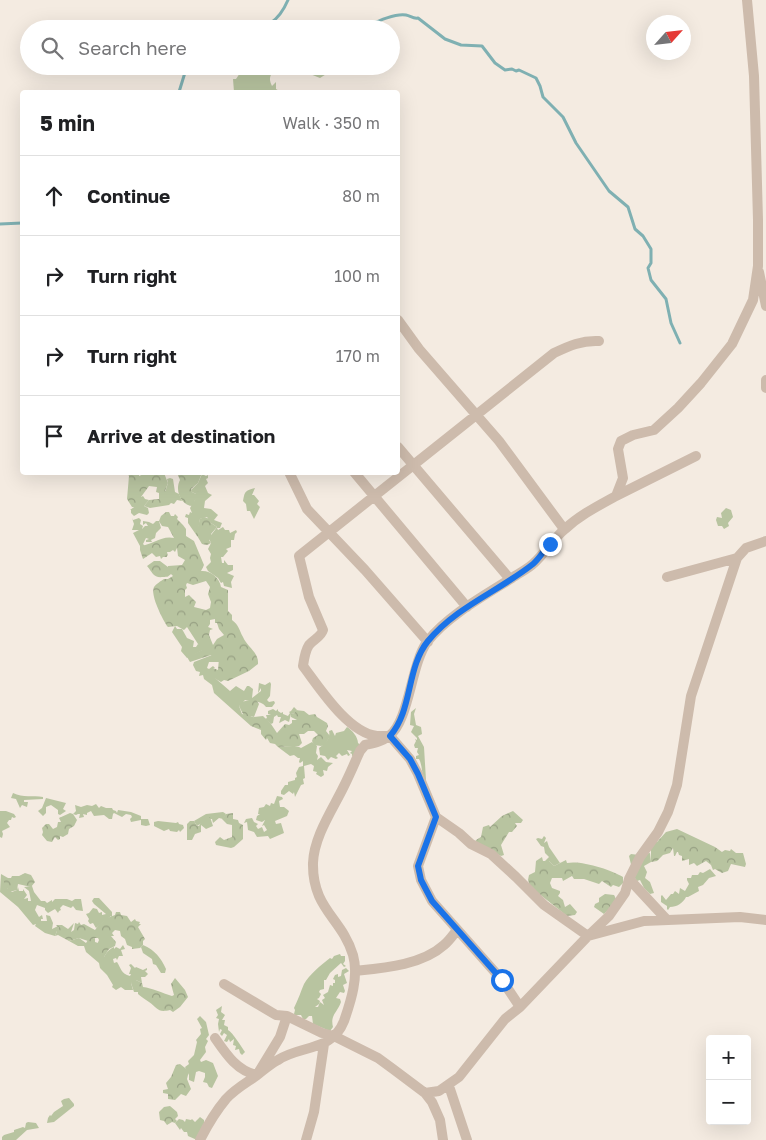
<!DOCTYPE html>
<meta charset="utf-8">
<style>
:root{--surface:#fff;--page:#f2f2f2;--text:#202124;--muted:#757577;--line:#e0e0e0}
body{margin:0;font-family:"Golos Text",sans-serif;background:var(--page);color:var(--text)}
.controls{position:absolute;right:15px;bottom:15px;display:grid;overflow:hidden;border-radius:5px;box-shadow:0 5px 20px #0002}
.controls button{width:45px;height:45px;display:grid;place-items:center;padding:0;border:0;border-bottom:1px solid var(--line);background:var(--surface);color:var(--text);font:25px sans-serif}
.compass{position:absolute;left:646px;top:15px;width:45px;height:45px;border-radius:50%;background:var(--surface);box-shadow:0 5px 20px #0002;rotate:63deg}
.stop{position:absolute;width:15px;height:15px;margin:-11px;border:4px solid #1a73e8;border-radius:50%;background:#fff}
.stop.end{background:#1a73e8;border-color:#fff;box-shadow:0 1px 5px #0008}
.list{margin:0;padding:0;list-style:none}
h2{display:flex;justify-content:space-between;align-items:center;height:65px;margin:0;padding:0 20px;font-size:21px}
h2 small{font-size:16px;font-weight:400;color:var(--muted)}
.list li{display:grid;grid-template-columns:32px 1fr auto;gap:15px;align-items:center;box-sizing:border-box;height:80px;padding:0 20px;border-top:1px solid var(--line)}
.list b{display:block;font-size:19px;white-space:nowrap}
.list em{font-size:16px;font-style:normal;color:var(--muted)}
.icon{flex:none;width:28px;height:28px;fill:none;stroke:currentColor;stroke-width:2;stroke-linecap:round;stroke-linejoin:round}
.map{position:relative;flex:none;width:766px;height:1140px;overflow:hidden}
.search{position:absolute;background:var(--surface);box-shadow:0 5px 20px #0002;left:20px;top:20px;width:380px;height:55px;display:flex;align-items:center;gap:12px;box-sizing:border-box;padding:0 18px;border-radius:28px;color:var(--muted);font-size:19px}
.panel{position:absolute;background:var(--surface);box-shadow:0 5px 20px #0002;left:20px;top:90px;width:380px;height:385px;border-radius:5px}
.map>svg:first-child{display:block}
.green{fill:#b8c4a0}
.forest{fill:url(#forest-crowns);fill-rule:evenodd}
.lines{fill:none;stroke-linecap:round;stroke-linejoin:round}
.stream{stroke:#7fb0b2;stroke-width:3}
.street{stroke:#cdbbac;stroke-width:10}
.route{stroke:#1a73e8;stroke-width:6}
</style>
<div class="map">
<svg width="766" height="1140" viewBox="0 0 766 1140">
<defs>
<pattern id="forest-crowns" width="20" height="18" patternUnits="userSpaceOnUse" patternTransform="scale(1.25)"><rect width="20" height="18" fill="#b8c4a0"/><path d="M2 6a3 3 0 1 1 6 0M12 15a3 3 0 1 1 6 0" fill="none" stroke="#97a083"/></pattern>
</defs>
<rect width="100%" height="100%" fill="#f4ebe1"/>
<path class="green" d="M247,66H279L278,72L274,71C269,76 269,80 272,86L276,82V89L281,92H234L233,79H236L240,73L245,72Z
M308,66H336L337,69L334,73H328L320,78L310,74Z
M202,474L206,476L208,475V478L206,479L208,483L205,486L208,493L212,495L205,501L204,508L211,509L218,515L214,520L222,523L220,528H217L218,530L223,527L225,530H229L230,533L236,530L237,532L235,534L234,540H231V547L226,549L228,551L223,557H221L222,563H224V560L228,565H233V570L227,573L234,576L231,582L232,588L224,586L223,582L221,583L218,578L208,571L206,567L211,562L210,558L211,554L208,549L211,543L209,539C211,534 214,532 217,527L211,523L207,517L200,519L197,536L188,523V518L185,517L186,514L189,515L190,512L192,513L190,508L195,500L196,494L192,492L191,490L198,483Z
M170,478L173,479L175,492L179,494L182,501L177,500L174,504L171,503L169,505L165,492L168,483L167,479Z
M255,488L252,495H254L259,501L257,504L260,507L254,519L250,511H247L246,504L243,501C245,492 244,491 255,488Z
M143,496L145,499L149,500L144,506L148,508L149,513L147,515L139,513L134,516L131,513V510H130L141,502V497Z
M726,508L731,510L733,517L728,523L729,526L724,529L722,526H718L716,520L717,517L722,518L721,513Z
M132,518L133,520L139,518L141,520L140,524L143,526L142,529L145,526H148L146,523L143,525V521L149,522L153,524L156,521H159L161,528L156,533L155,538L151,540L152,542H146V540L149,539L146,538L143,544L145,546H140L133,533L139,530H132L134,524Z
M175,626L177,629H182L187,638L194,641L193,647H196L198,644L203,650L187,658L181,651L182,647L172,632Z
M212,655L219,658V662H209L207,668L209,669L213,666L215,668H213L215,678L230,691L236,686L244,691L247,686H249L253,689L252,698L261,691V688L258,693L259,683L265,685L270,682L271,684L270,696L267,700L269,702L274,701L275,703L272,707H266C261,700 253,702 245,700L239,706L242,714L254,717L251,726L214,693L212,685L204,679L203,675L199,676L200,672L196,671L193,665L194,662Z
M294,707L298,711L296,710L295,713L291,714L289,722L285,720L279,723L281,717H278L277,715L274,717L273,723L271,724L265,719L267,718L266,715H271L268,714V711L273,709L276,711L278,709V711L281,713L283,712V714L288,716L290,713L289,712L291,711Z
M416,708L414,714L416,725L421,727L422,734L418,736L424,747L426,780H424C422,774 422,764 419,759H416V756L419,755L417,752L418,748H415L414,745L416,741L415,739L417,740V738L411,732L414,726L410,725L411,712Z
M347,727C352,730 358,737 358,743L362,746L355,755L352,756V754L350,753L352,751L347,750L350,755L348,756L347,754L342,756L339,753L336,756L338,758L336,759L331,757L328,760L325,756L320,755L319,748C324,744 331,739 329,731L332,730L335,736L336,733L344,731Z
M312,742L317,746L316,753L318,756L317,760L321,757L326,762L333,763L328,767L327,771L323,770L324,775L321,777L316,774L317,772L313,771L314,766L311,764L304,766L305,778L303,779L304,784L301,785L295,797L294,792L293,794L289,791L284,795L281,794V791L285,785H288V782L295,780V778L297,777L296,773L299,767L303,766V761L300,763L299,762L300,758H298L294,755L290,756L278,747C285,747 295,744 301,748Z
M13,793C23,798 33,795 43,797V799L24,800V802H28L27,807L22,805L20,808L16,799L11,798Z
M277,796L282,797L283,799L279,801L280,807H284L289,811L287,816L275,821L276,824L281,823L284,833L270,839L268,836L257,837L254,832L248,830L247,822L244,823L246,819L252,818L254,822L258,824L256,826L258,829L262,827L264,832L267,830L264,825L262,826L265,820L262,822L256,820L257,816L260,814H258L259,808L264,807L266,804L270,806L271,803L274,804Z
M46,798L66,803L63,809L66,811L60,815L58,814V810L51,805L46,807V813L43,816L38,811L42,808Z
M96,804L99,808L101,806L106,808H112L113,810L116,811L117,813L118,810L131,812L141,816V819H148L150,825L146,826L141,825V820L131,822L130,819L132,817L131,815L126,814L122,817L114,813L113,814L112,819H109L104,815L94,816L91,811L87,813V815L83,814L84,817L79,818L80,814H78L76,815L73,814L76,811L75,805L81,807L87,805L92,806Z
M6,811L14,814L16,817L14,818L12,817L11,820H9L7,823L10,827L2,831L3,834L2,838L0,837V811Z
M223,812L226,814L223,819L219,818L213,823L212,819H208L197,826L194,821L206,814Z
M158,821L176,823L178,822L179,824L183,825L184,828L180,832L179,830L177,832L170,831L169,829L164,831L154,826V822Z
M544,836L546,838L544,843L547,841L549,847L560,863L554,866L549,861H545L549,857L545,853L544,847L541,846L536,839L538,838L542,839Z
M650,853L651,862L644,866L647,872L645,878L650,882L654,893L650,894L644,888L640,880L637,881L634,877L629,856L631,854L639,855Z
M710,869L716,876L709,878L703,885L698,887L699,891L688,897H686C683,903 677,907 670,907L668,910L667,909V906L661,902V896L662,895L666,900L671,894H673L675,891L679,894L680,888L685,891L689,884L687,880V878H691L692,875H698L700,872L703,873Z
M1,874L8,878H6L7,888L12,892L17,890L18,887L19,891H23V889L27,895L24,899L28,898V901H31L29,891L24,887L32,886L34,892L41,901H45L47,903L52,900V902L55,899H67L72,901L75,899H81L83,911L76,910L73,906L71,908L63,905L60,908L61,910L59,911L58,913L55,909L48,913L45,910V908L37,905L35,910L39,917L42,915L43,919H41V921H47L46,915L50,916L53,923L52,929L58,926L60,931H57L55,936L45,933L35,926L36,924L33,925L18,907L0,892Z
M94,898H99L112,912V917L111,916L96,928L93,923L90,924L88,921L89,919L86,914L89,913L93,908L97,909L99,913L102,912V915L106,914L94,904L92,901Z
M79,938L86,943L88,940L95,938V942L98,943L99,952L104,957C107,952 108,950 114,947V949L116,947L120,949L123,945L125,949L121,950L123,956H119L117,960L116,958L113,959L114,963L117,962C121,968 121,974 130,976L131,974H129L131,968L129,965L131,964L135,968L136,967L143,970L147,968V970L145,971L148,974L145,977H141L142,983L136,980L131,983L133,990H125L121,987L116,990L112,987L113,985L107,975L100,968L99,963L86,952L84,946H78L69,941Z
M143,945C155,950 161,958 166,969L165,973H161L156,965L153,964L152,959L143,953L141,947Z
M340,954L341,956H345V961L343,964L346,966L344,967L341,963L330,973L326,980H324V989L320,990L319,992L321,994L319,998L317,999L320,1001L319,1004L315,1007H318L320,1002L324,1005L322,1000L325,998L323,995L328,992L330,985L333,986V983H335V980L333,979L335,975L338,974V977L341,976L342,970L346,968L349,971L344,974L347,983L343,985L345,991L344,993L340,992L336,998L340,999L341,1002C337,1013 330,1015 333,1027L330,1031L313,1024L312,1016H309L306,1019H303L301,1015H296V1017L294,1014L295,1010L294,1008C298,1000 301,991 304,984C310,974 320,966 330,958L332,959L334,956Z
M222,1006L221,1012L225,1015L222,1020H225L224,1025L228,1027V1030C233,1033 241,1046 245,1052L242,1055L240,1053L239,1049L235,1050L236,1046L233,1045L234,1039L230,1042L229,1039L227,1042L224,1041L227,1035L224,1033L222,1036L220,1034L222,1030L220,1029L219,1032L218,1024L219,1019L216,1018L218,1015L216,1010Z
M200,1016L206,1022L209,1035L206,1039L208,1041L205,1047L206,1052L200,1060L201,1062L206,1060L213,1063L218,1076L212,1088L209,1087L207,1083L203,1082L205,1077V1073L199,1071L196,1072L194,1082L189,1080V1075L185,1067L189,1064L188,1061L194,1055L197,1042L196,1040L201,1034L200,1029L202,1028L197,1019Z
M69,1098L74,1104V1106L54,1122L47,1123L48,1118L50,1115L51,1116L54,1112L63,1106L61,1101L64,1099Z
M200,1117L204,1120V1127L197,1140L188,1136L187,1132H184L181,1128L180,1130L175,1123L179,1119L183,1120L185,1122L186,1119L191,1120L192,1119L195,1122Z
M28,1122L36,1123L39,1128L27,1130L16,1140H2V1137L4,1135L14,1132V1130L23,1127L25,1128L26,1123Z"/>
<path class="forest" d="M127,473H139V476L144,474L147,475L151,473H164L168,483L165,491L168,492L170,494L169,505L150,508L144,506L149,500L159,499V493L156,492L157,487L149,486L141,497V502L144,504L137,507H132L127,499L129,476Z
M177,473H202L198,483L191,489L192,492L196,494L200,489L203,495L202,498L195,500L194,506C182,507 174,491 180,480Z
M166,512H169L171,516H174L175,514L178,517L177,519L183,525L186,529V536L194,541L204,565L201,571C210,570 220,578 221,587L228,590V611L232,615V620C239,625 239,630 243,637C247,647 259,652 258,664L249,671L228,681L224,680L221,682L214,678L212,671L213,668L218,670L219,658H213L211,655L190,662L187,657L202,650L199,648L198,644L187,627L184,630L177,626L168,627L167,626C162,618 150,595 154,587C156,584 161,581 164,579H168L173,576L171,574C166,578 170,576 163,577C153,578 153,573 147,566L154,561H160L168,567V566L182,565L185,560L178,556L177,548L175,552L173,550L170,552H167L168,556L167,555V557H163L161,559L160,556L156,557L152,553L143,559L140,550V546C152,545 162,535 174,538L168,527L162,526L159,521L161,516ZM206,581L210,587L208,594L211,602L210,608L206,610L194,607L196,602L189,595L185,597V590L187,588L186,585L187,583L193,585ZM215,619V623H217L219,629L224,635L217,639L213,645L209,635L210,630L213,629L208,627L210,624V620Z
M204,517L210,519L211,523L217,527L211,534L213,537L209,540L211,543L207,545L202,544L196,534L200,519Z
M254,699L257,701L259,704L254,717L263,716L271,724L277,733L285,724L289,725L292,723V720H297L291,717V714L295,713V710L304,711L309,715L315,714L317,717L327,723L328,726L326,731L330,736L325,745L321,746L314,745L312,741L313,738L318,735L314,731H308L304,734H299L302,743L299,746L278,747L275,744L270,743L267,738L266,740L261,734V730L251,726V721L254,717L251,716L249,718L248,716H244L239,706L241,702Z
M513,811L523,820L521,823H515L517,826L512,832H509L501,845L504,855L501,856L475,843L476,840L481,837L483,827L489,825L490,827L502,816Z
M70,813L73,814L77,820L74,826L69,829L68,834L63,837L60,836V839L58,840L55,837L52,842L47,841L42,835L43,832L42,828L46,824H49L53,829L57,827L58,822H61L59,818Z
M233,813V819L238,820L239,823L243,825V839L234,847L231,848L216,845L215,842L220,837L224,840L232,837V825L227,824L222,819L226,814Z
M210,817L213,826L206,829L201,825V832L195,834L192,840H187V824L190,821H194L197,826H199L202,820Z
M677,829L715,847L722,852L725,850L730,851L731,849L736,853H743L746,864L745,867L731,864L728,871L722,873L715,869L713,870L711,865L706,861L697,866L694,863L689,865V859L682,861V856L679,855L678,852H677L675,856H674L673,848L670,853L663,855L657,861L651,862V847L656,841L657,842L666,832Z
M542,857L543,861H549L554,866L566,860L567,863C581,860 612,870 623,877V883L619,887L613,885L611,887L602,881L599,884L584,879H574L572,876L563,881L562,878H552L550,883L552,888L560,891V893L558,896L563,900L565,907L570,904L577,912L575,915L567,916L528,885L529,883L528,880L529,875L535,872L536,861Z
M25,873L31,875L35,882L31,887L18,884L17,890L9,892L7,888H4V881L6,878H11L12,876H19Z
M605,894L614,895L617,901L604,914L594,907L595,904L599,902V898Z
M116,912H120L121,915L127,916L131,922L135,919L136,921L140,922L139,924H141L138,927L145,939L143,941V945L140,948L132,949V947L127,945L125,939L121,936L120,931L115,930L112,933L114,936H111L116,942L115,946L109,949L104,957L105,960L98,959V947H96L99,940L98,938H94L91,942L79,938L69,941L58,935L55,936L57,931H60L57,930L59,928L56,925H62L68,929L74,923L71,932L74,930L75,923L78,924L79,922L81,925L84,924L95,930L98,926L107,918L115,915Z
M175,978L185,990L188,997L180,1007L173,1012L170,1010C157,1013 158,1008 149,1002C145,999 141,997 138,994V992H134L131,983L132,980H136L142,983L143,987C152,988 162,993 172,996L174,995L171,984Z
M180,1064L189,1071L187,1079L191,1089L186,1096L181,1094L175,1100L168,1099V1094L163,1093V1090L168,1089L166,1083L171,1077L176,1065Z
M170,1106L177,1112L178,1116L175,1119L177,1121L175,1123L172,1122L167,1125L164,1121L160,1120L159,1112L164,1107Z"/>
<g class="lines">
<path class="stream" d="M266,27L285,29
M209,29C213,27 218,23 223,23C229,22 236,27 242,28C266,31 279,21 288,0
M360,29C372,24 393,13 406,15C411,16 413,19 418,18L445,39L461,45L482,46L495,63L505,70L512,69L516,71L519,70L536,78L540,86L543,97L563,117L576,143L609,191L628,207L635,229L643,236L651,249V263L648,268L651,280L666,299L671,323L680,343
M179,92L187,66
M0,224L22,223"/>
<path class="street" d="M759,272L766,306
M398,320L419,349L499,441L564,529
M766,380V388
M398,447L510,579
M289,472L307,509L365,570L428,642
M354,472L467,607
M616,496L696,456
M667,577L737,558
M389,736C385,736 381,736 377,736C348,733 319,687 303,666C304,659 305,651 309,645C314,639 321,637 323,630L309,597L299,556L554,353C569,346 582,340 599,341
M390,736L410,759L418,774L436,817L418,866L421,880L432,901L502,980L520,1007
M436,817L459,833L471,844L491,854L516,877L544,905L588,936L644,921L740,917L766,920
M629,879L667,920
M355,971C384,968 422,965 444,945C449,941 453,935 457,930
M224,984L276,1015L287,1016L322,1033L334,1036L378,1058L393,1069L425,1093L432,1102L440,1120L443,1140
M215,1038C226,1054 237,1071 257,1075L280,1037L287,1016
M449,1086L467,1140
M425,1093L439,1091L459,1077L505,1019L520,1007L588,936L609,916L625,893L629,879L640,857L658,832L668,812L677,785L691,696L737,558L746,548L766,541
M200,1140C207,1126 216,1111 226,1099C235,1089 246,1083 256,1076C264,1070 270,1064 278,1060C300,1045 332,1052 344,1021C351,1001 359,976 353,955C342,918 312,909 313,863C314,836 333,809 344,786C350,774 355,762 360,751L365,745C374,743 381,742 389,736C409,722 411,664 427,642C447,616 485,595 512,578C519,573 528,569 534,563C545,553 553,539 565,529C580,515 598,506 616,496L623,478L618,449L621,441L633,435L654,430L678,408L701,383L732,344L753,300L758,266V220L754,76L747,0
M306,1140L314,1112L324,1044"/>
</g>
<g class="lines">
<path class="route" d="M502,980L432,901L421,880L418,866L436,817L418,774L410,759L390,736C413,710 406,668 428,641C456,607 499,591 533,564C539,559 544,550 550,544"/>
</g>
</svg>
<div class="controls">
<button>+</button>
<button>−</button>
</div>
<svg class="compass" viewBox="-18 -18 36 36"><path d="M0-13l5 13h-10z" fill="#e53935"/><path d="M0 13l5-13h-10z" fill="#757577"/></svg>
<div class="stop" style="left:502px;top:980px"></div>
<div class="stop end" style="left:550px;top:544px"></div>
<div class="search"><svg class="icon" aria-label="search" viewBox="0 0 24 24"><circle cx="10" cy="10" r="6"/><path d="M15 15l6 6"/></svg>Search here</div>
<section class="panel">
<h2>5 min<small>Walk · 350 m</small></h2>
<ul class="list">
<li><svg class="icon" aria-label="ahead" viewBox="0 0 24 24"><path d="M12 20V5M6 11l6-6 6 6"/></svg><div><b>Continue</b></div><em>80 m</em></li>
<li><svg class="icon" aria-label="right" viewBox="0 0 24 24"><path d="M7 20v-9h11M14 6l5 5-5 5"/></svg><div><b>Turn right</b></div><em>100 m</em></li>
<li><svg class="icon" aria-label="right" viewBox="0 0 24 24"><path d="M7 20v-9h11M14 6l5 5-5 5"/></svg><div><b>Turn right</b></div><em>170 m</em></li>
<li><svg class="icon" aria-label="arrive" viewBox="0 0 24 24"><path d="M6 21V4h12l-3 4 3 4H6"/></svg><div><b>Arrive at destination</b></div></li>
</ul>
</section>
</div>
